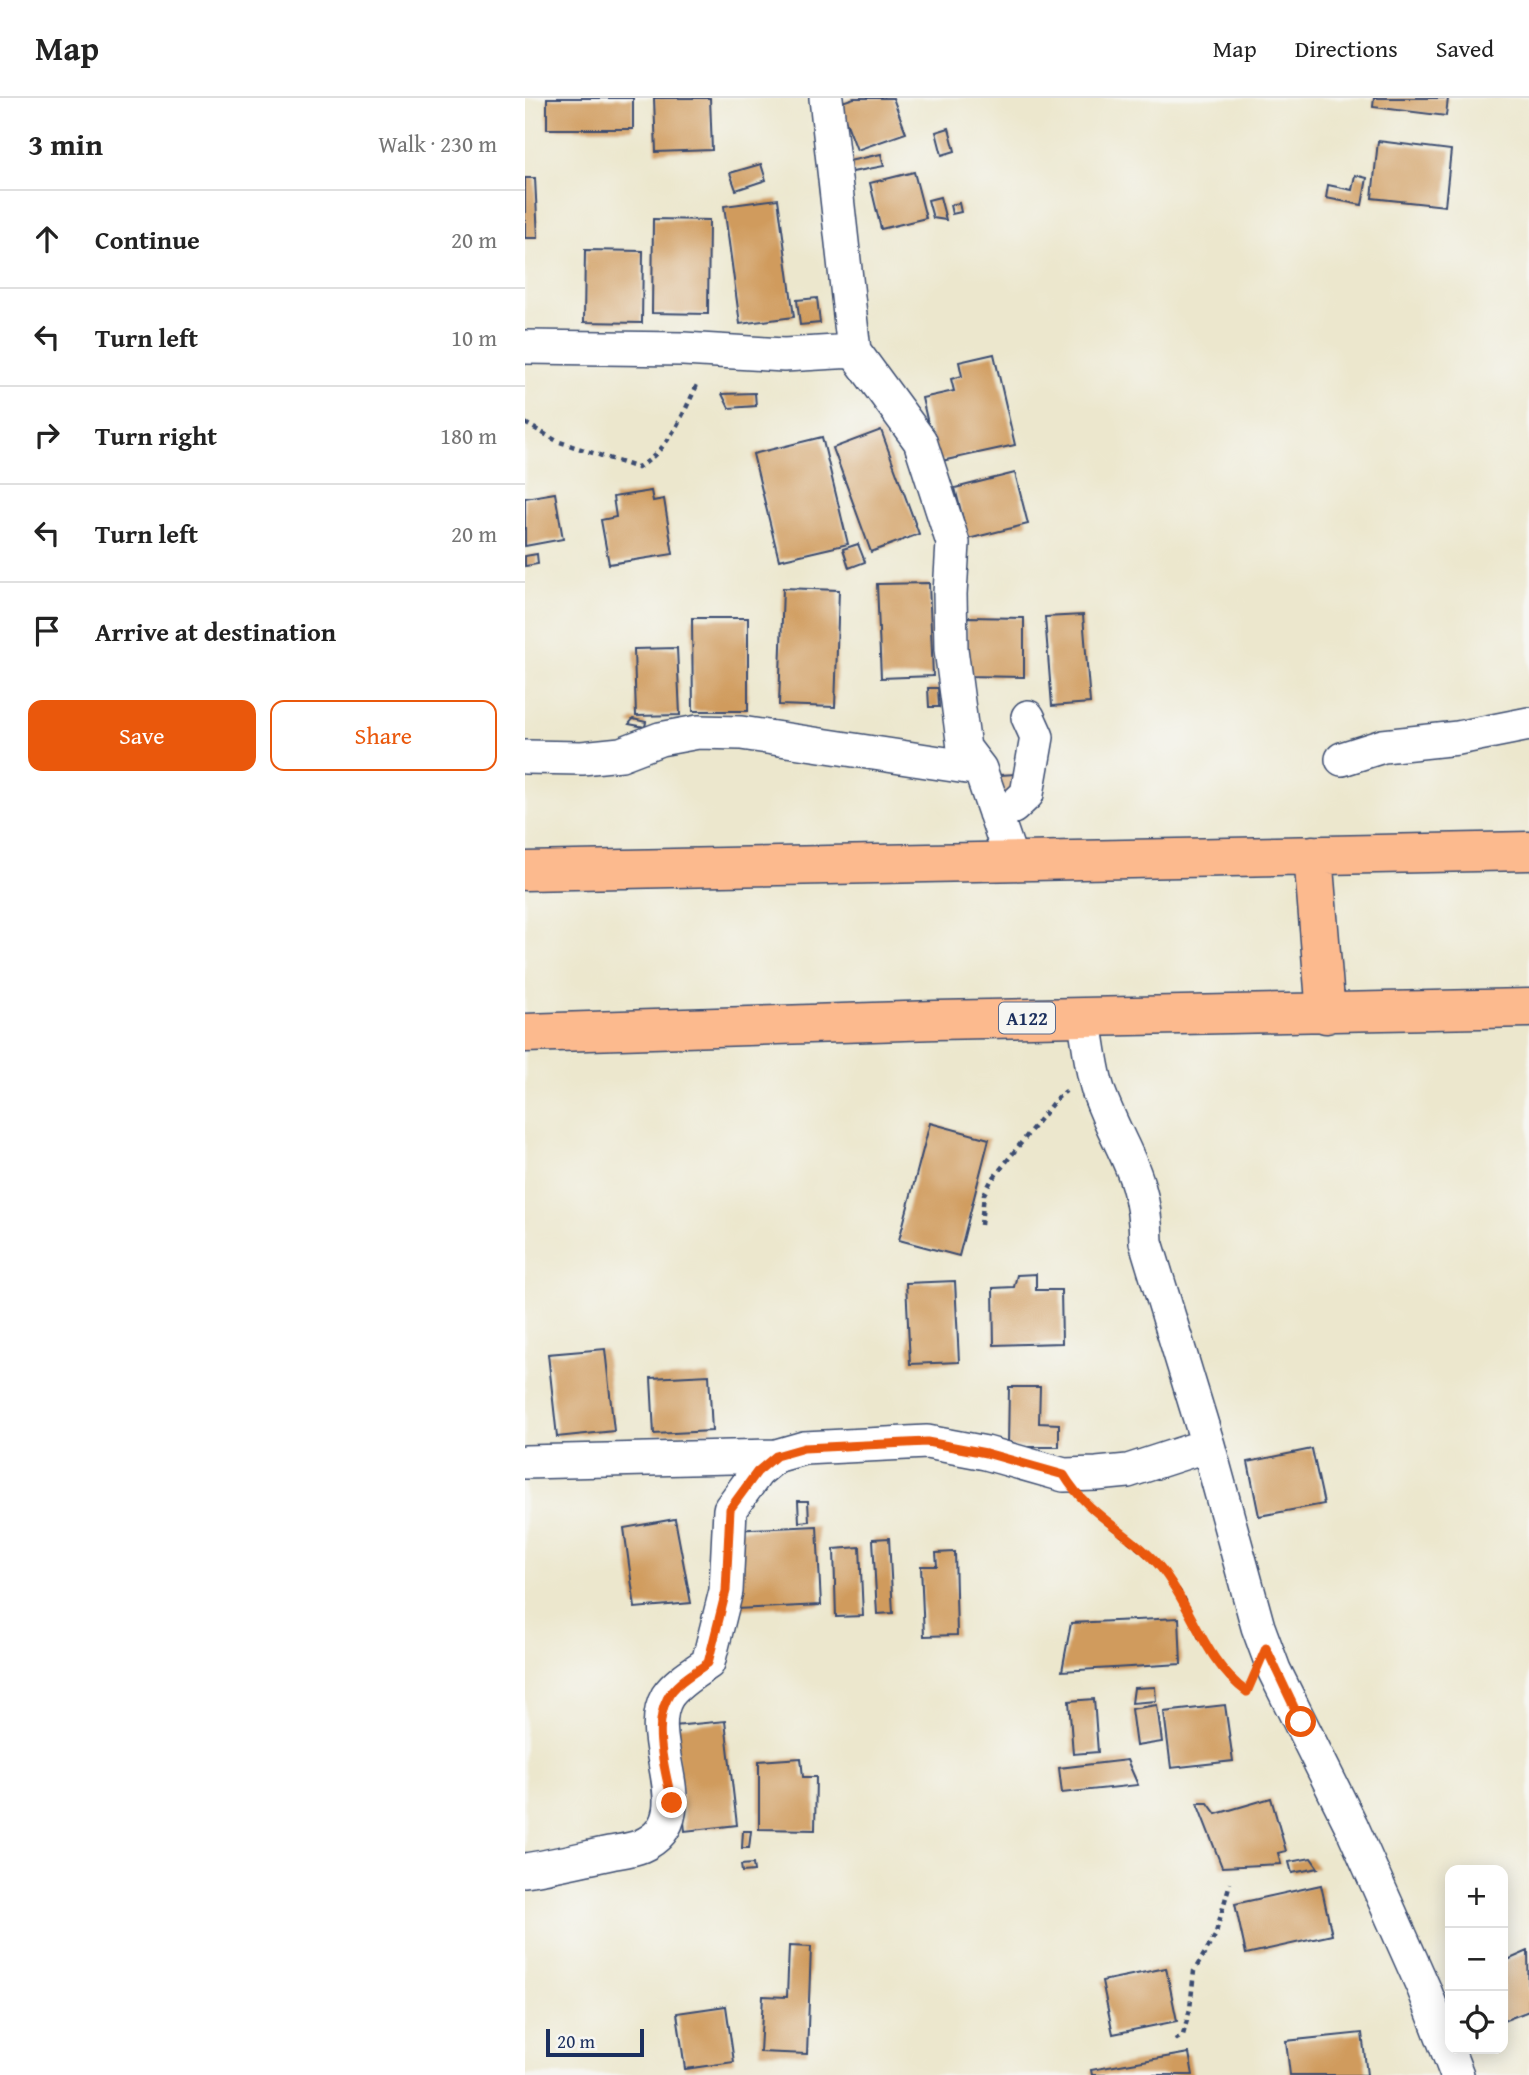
<!DOCTYPE html>
<meta charset="utf-8">
<style>
:root{--surface:#fff;--page:#f2f2f2;--text:#222;--muted:#767676;--line:#e0e0e0;--accent:#ea580c}
body{margin:0;font-family:"Gentium Book Plus",serif;background:var(--page);color:var(--text)}
.controls{position:absolute;right:21px;bottom:21px;display:grid;overflow:hidden;border-radius:14px;box-shadow:0 4px 18px #0003}
.controls button{width:63px;height:63px;display:grid;place-items:center;padding:0;border:0;border-bottom:2px solid var(--line);background:var(--surface);color:var(--text);font:35px sans-serif}
.scale{position:absolute;left:21px;bottom:18px;width:98px;box-sizing:border-box;padding-left:7px;border:4px solid #1b2f5e;border-top:0;font-size:19px;line-height:24px;white-space:nowrap;color:#1b2f5e;-webkit-text-stroke:5px #f6f6f2;paint-order:stroke}
.stop{position:absolute;width:21px;height:21px;margin:-16px;border:5px solid #ea580c;border-radius:50%;background:#fff}
.stop.end{background:#ea580c;border-color:#fff;box-shadow:0 2px 7px #0008}
.list{margin:0;padding:0;list-style:none}
h2{display:flex;justify-content:space-between;align-items:center;height:91px;margin:0;padding:0 28px;font-size:30px}
h2 small{font-size:23px;font-weight:400;color:var(--muted)}
.list li{display:grid;grid-template-columns:46px 1fr auto;gap:21px;align-items:center;box-sizing:border-box;height:98px;padding:0 28px;border-top:2px solid var(--line)}
.list b{display:block;font-size:26px;white-space:nowrap}
.list em{font-size:23px;font-style:normal;color:var(--muted)}
.actions{display:flex;gap:14px;padding:21px 28px}
.actions a{flex:1;padding:16px 0;border:2px solid var(--accent);border-radius:14px;text-align:center;font-size:24px;color:var(--accent)}
.actions .main{background:var(--accent);color:#fff}
.icon{flex:none;width:38px;height:38px;fill:none;stroke:currentColor;stroke-width:2;stroke-linecap:round;stroke-linejoin:round}
.map{position:relative;flex:none;width:1004px;height:1977px;overflow:hidden}
header{display:flex;align-items:center;gap:42px;box-sizing:border-box;height:98px;padding:0 35px;background:var(--surface);border-bottom:2px solid var(--line)}
header strong{font-size:33px}
nav{display:flex;gap:38px;margin-inline-start:auto;font-size:24px}
main{display:flex}
aside{flex:1;background:var(--surface)}
.map>svg:first-child{display:block}
.building{fill:#d09b5d}
.lines{fill:none;stroke-linecap:round;stroke-linejoin:round}
.minor-casing{stroke:#3a4b6f;stroke-width:36}
.trunk-casing{stroke:#3a4b6f;stroke-width:41}
.path{stroke:#3a4b6f;stroke-width:4.5;stroke-dasharray:5 5;stroke-linecap:butt}
.minor{stroke:#fff;stroke-width:33}
.trunk{stroke:#fcba8e;stroke-width:38}
.route{stroke:#ea580c;stroke-width:9}
.labels{text-anchor:middle;dominant-baseline:central;stroke-width:7;stroke-linejoin:round;paint-order:stroke}
.shield{fill:#f6f6f2;stroke:#5d6b8a;stroke-width:2}
.shield-label{font-size:19px;font-weight:bold;fill:#1b2f5e}
</style>
<header>
<strong>Map</strong>
<nav><a>Map</a><a>Directions</a><a>Saved</a></nav>
</header>
<main>
<aside>
<h2>3 min<small>Walk · 230 m</small></h2>
<ul class="list">
<li><svg class="icon" aria-label="ahead" viewBox="0 0 24 24"><path d="M12 20V5M6 11l6-6 6 6"/></svg><div><b>Continue</b></div><em>20 m</em></li>
<li><svg class="icon" aria-label="left" viewBox="0 0 24 24"><path d="M17 20v-9H6M10 6l-5 5 5 5"/></svg><div><b>Turn left</b></div><em>10 m</em></li>
<li><svg class="icon" aria-label="right" viewBox="0 0 24 24"><path d="M7 20v-9h11M14 6l5 5-5 5"/></svg><div><b>Turn right</b></div><em>180 m</em></li>
<li><svg class="icon" aria-label="left" viewBox="0 0 24 24"><path d="M17 20v-9H6M10 6l-5 5 5 5"/></svg><div><b>Turn left</b></div><em>20 m</em></li>
<li><svg class="icon" aria-label="arrive" viewBox="0 0 24 24"><path d="M6 21V4h12l-3 4 3 4H6"/></svg><div><b>Arrive at destination</b></div></li>
</ul>
<div class="actions"><a class="main">Save</a><a>Share</a></div>
</aside>
<div class="map">
<svg width="1004" height="1977" viewBox="0 0 1004 1977">
<rect width="100%" height="100%" fill="#f6f6f2"/>
<filter id="ink" filterUnits="userSpaceOnUse"><feTurbulence type="fractalNoise" baseFrequency=".0143" numOctaves="2"/><feDisplacementMap in="SourceGraphic" scale="14" xChannelSelector="R" yChannelSelector="G"/><feConvolveMatrix kernelMatrix="1 2 1 2 8 2 1 2 1" color-interpolation-filters="sRGB"/></filter>
<filter id="wash" filterUnits="userSpaceOnUse"><feTurbulence type="fractalNoise" baseFrequency=".00686" numOctaves="4" result="noise"/><feDisplacementMap in="SourceGraphic" scale="28" xChannelSelector="R" yChannelSelector="G"/><feGaussianBlur stdDeviation="1.57" result="paint"/><feColorMatrix in="noise" values="0 0 0 0 0 0 0 0 0 0 0 0 0 0 0 0 0 1.4 0 .05"/><feComposite in="paint" operator="in"/></filter>
<g filter="url(#wash)">
<rect width="100%" height="100%" fill="#ece7cd"/>
<g id="blocks">
<path class="building" d="M22,0H108V31H22Z
M129,0H185L187,52L131,54Z
M329,0H368L381,35L332,52L314,5Z
M849,0H923L921,18L848,9Z
M424,30L430,53L417,57L411,34Z
M853,43L926,52L920,108L847,100Z
M356,56L359,68L327,74L324,63Z
M236,66L241,82L211,92L205,75Z
M389,74L401,120L356,131L345,85Z
M830,77L842,80L837,107L801,100L803,87L827,92Z
M0,80H10L13,140H0Z
M415,99L421,122L408,120L403,102Z
M253,101L269,219L215,226L199,108Z
M434,105L436,114L427,116L425,107Z
M128,121L184,122L183,216L127,215Z
M60,152L118,153L117,225L59,224Z
M292,200L295,225L275,227L272,202Z
M469,256L490,347L412,364L397,300L429,293L426,281L437,278L434,264Z
M230,295L231,308L204,310L197,296Z
M356,332L394,436L346,454L308,350Z
M297,339L323,446L254,462L228,356Z
M490,375L503,426L443,441L430,390Z
M126,393L128,403L139,401L148,456L84,466L76,422L91,419L88,399Z
M30,395L38,441L0,448V400Z
M333,446L340,464L324,470L318,451Z
M12,456L13,466L0,468V458Z
M404,485L408,578L356,580L352,486Z
M258,490L314,492L310,609L254,607Z
M558,517L565,605L527,608L520,519Z
M442,519L499,520V579L441,578Z
M167,520H223V613H168Z
M152,550L155,617L111,618L109,551Z
M403,590H413L414,609H404Z
M108,621L121,624L120,629L104,626Z
M491,676L492,697L476,698L475,677Z
M405,1025L464,1041L434,1158L374,1142Z
M511,1176V1192H536L537,1245L469,1247L468,1190L489,1189L492,1177Z
M430,1183L434,1264L385,1266L381,1185Z
M80,1251L89,1333L32,1339L23,1256Z
M184,1277L187,1333L129,1336L126,1280Z
M484,1289H515L514,1325L534,1326V1349H483Z
M787,1351L799,1406L734,1418L723,1364Z
M273,1403H283L284,1423L274,1424Z
M150,1421L166,1505L110,1510L99,1430Z
M292,1428L296,1507L211,1511L207,1432Z
M364,1440L368,1515L352,1516L348,1441Z
M335,1449L338,1518L311,1519L309,1451Z
M430,1454L432,1537L399,1538L396,1468H412L411,1455Z
M654,1520L656,1566L537,1573L546,1525Z
M630,1589L631,1603L607,1605L609,1590Z
M569,1601L573,1654L548,1656L544,1603Z
M632,1607L637,1644L611,1648L606,1611Z
M700,1607L708,1663L646,1670L639,1614Z
M200,1623L212,1727L160,1733L149,1628Z
M276,1660L278,1679H291L290,1732L234,1731V1663Z
M602,1662L613,1687L537,1695L534,1670Z
M746,1700L761,1753L753,1755L756,1766L697,1769L672,1705H683L691,1716Z
M218,1733H226L224,1750H217Z
M786,1760L793,1770L767,1775L764,1764Z
M228,1766L229,1773L217,1774L216,1767Z
M796,1787L807,1837L721,1856L710,1806Z
M264,1848L286,1849L282,1956L235,1954L238,1898L262,1899Z
M1003,1853L1004,1913L978,1923V1864Z
M641,1870L652,1923L588,1936L577,1883Z
M201,1908L209,1964L160,1971L152,1915Z
M837,1935L842,1977H765L761,1943Z
M664,1955L668,1977H567L566,1972Z"/>
</g>
</g>
<g filter="url(#ink)">
<use href="#blocks" fill-opacity="0" stroke="#3a4b6f" stroke-width="2"/>
<g class="lines">
<defs>
<path id="minor" d="M301,0L329,253L395,343L428,445L425,496L426,551L439,650L455,671L487,764
M0,249L158,251L259,257L329,253
M0,659L57,660L96,656L135,641L173,634L216,635L455,671
M817,661L858,648L933,640L1004,626
M470,715L488,709L502,696L512,639L503,619
M559,919C564,943 566,972 574,995C596,1055 620,1074 621,1144L683,1347L733,1529L749,1572L826,1727L899,1891L932,1977
M0,1364L251,1358
M0,1772C29,1768 56,1761 85,1755C95,1753 107,1752 116,1748C179,1720 116,1644 142,1599C151,1585 170,1574 183,1565L201,1493L205,1411L232,1374L251,1358L279,1350L402,1344L461,1355L539,1377L572,1376L603,1373L683,1347"/>
<path id="trunk" d="M788,757L801,916
M0,773L1004,753
M0,935L411,922L1004,910"/>
</defs>
<use href="#minor" class="minor-casing"/>
<use href="#trunk" class="trunk-casing"/>
<path class="path" d="M0,325L32,343L113,370C145,350 157,318 173,285
M456,1127L459,1096L466,1083L530,1002L541,993
M565,1410L634,1467L658,1499L675,1539L706,1582L720,1592
M650,1942L658,1937L665,1911L669,1873L690,1838L705,1785"/>
<use href="#minor" class="minor"/>
<use href="#trunk" class="trunk"/>
</g>
</g>
<g class="lines" filter="url(#ink)">
<path class="route" d="M147,1705C141,1674 127,1631 142,1601C149,1586 170,1574 183,1565L201,1493L205,1411L232,1374L251,1358L279,1350L402,1344L461,1355L539,1377C564,1419 607,1435 636,1470C668,1510 679,1563 722,1594L741,1550L776,1624"/>
</g>
<g class="labels">
<rect class="shield" x="474" y="904.5" width="56" height="31" rx="5"/>
<g class="shield-label">
<text x="502" y="920">A122</text>
</g>
</g>
</svg>
<div class="controls">
<button>+</button>
<button>−</button>
<button><svg class="icon" aria-label="locate" viewBox="0 0 24 24"><circle cx="12" cy="12" r="6"/><path d="M12 2v4M12 18v4M2 12h4M18 12h4"/></svg></button>
</div>
<div class="scale">20 m</div>
<div class="stop" style="left:776px;top:1624px"></div>
<div class="stop end" style="left:147px;top:1705px"></div>
</div>
</main>
